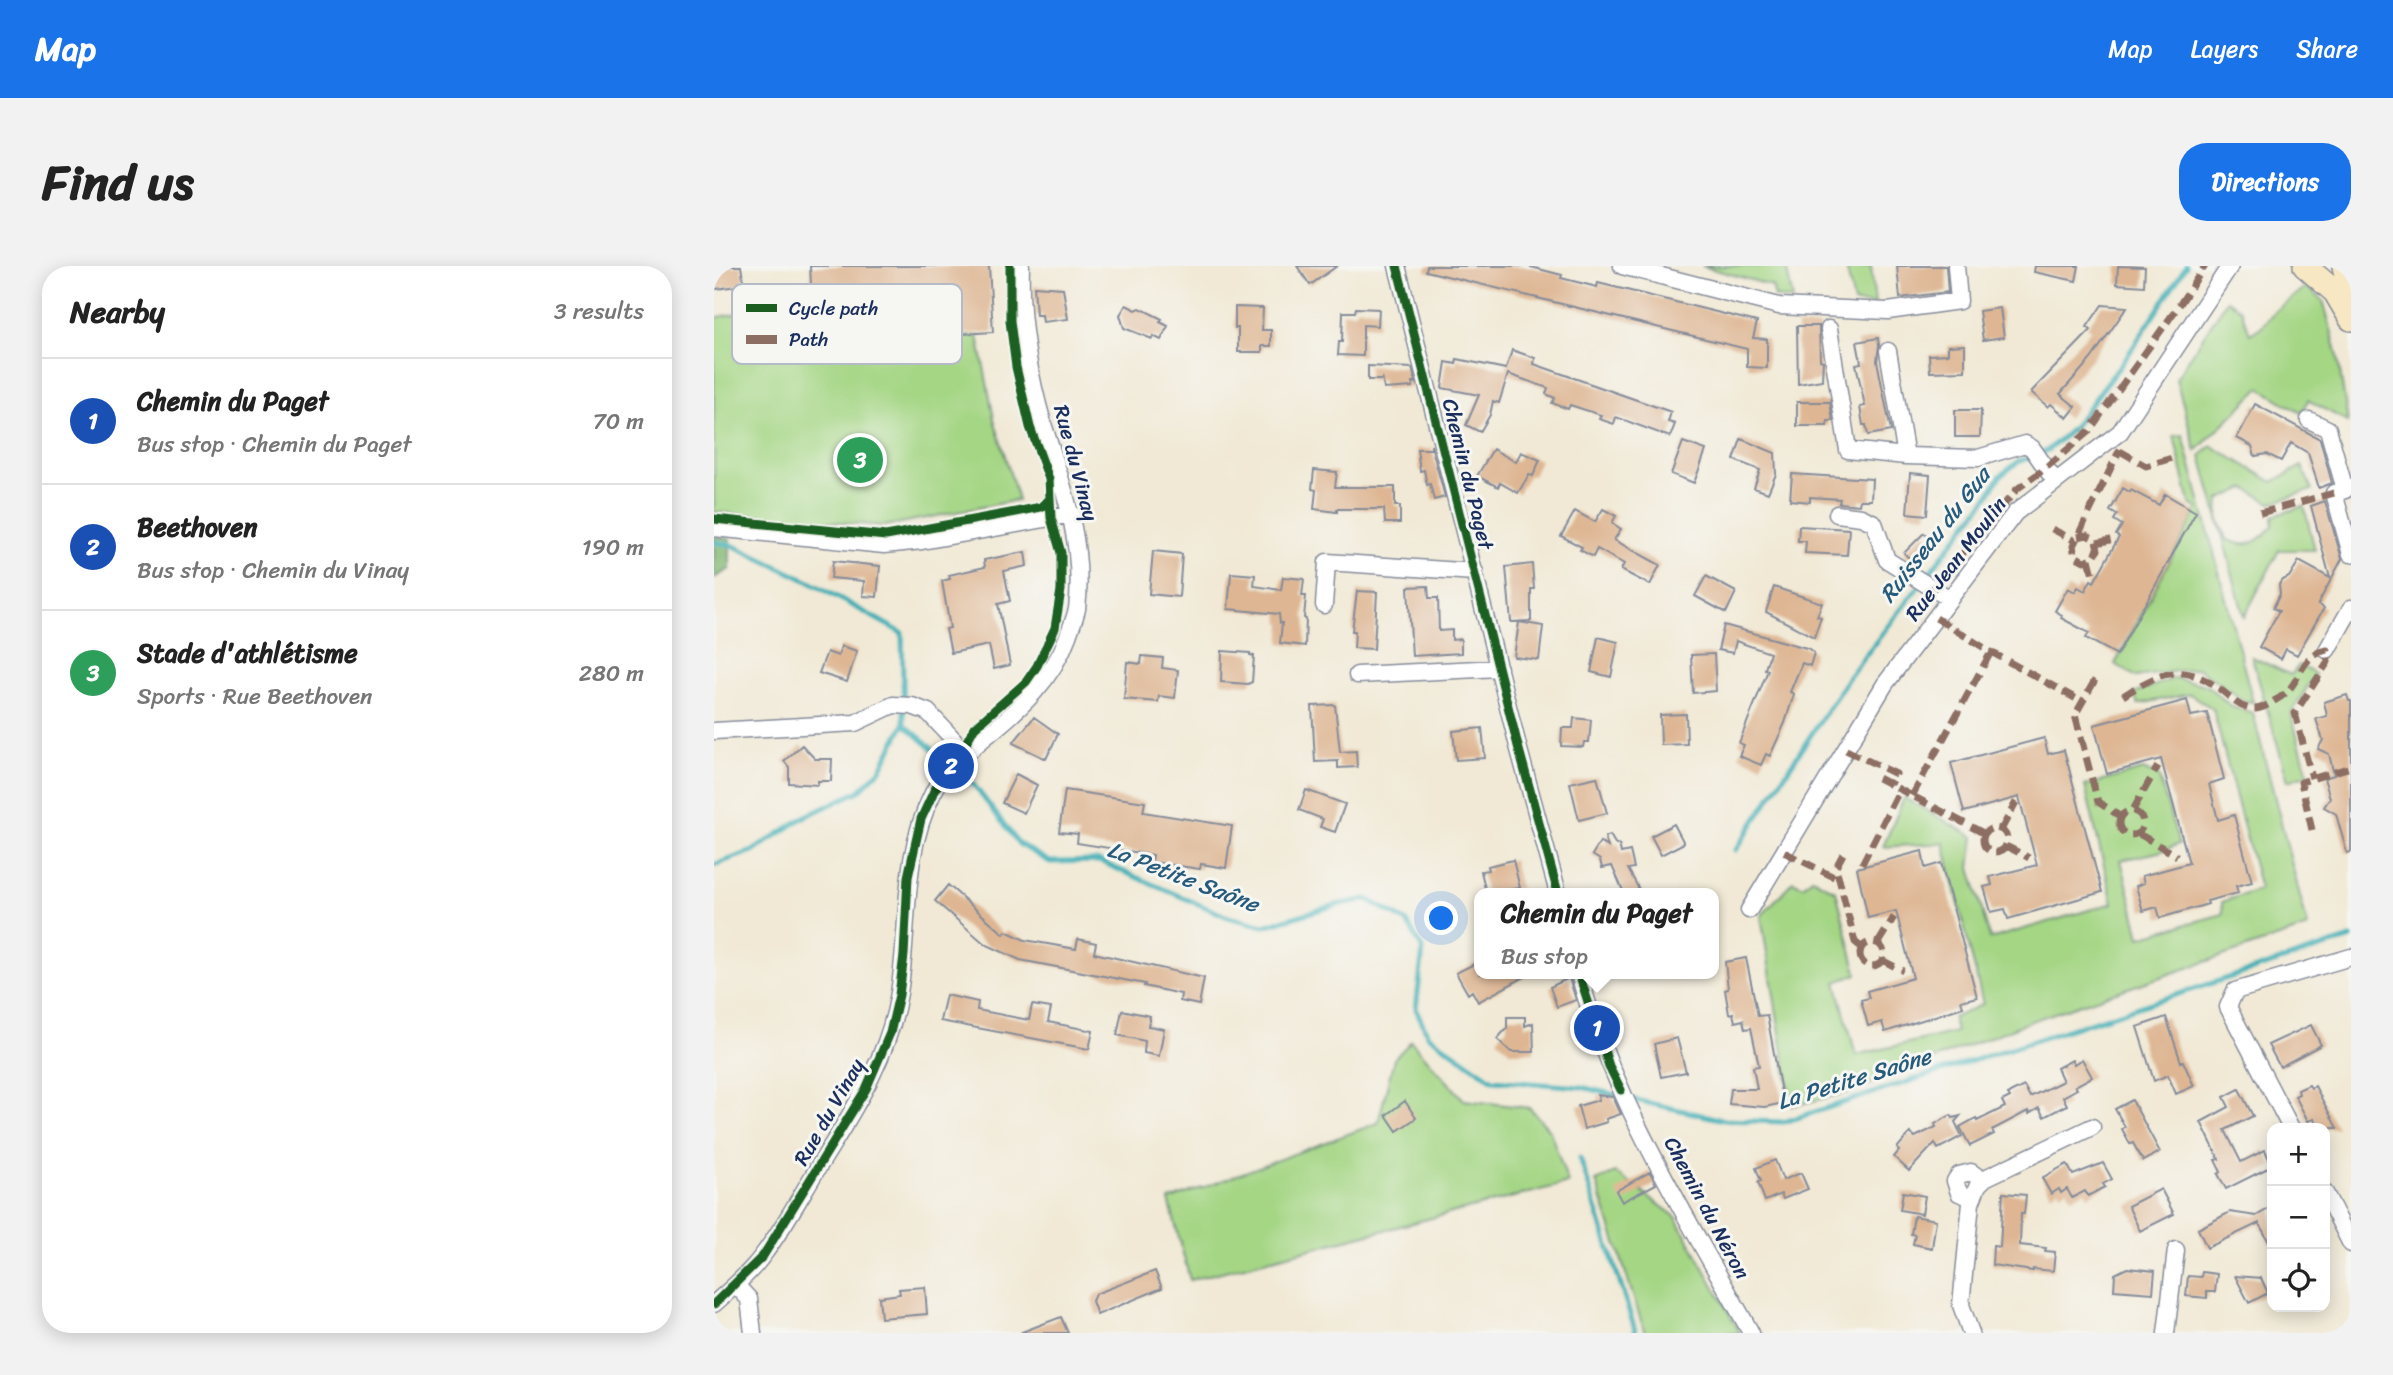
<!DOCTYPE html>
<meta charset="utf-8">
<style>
:root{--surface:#fff;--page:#f2f2f2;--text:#222;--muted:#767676;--line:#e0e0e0;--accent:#1a73e8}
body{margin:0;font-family:Sriracha,sans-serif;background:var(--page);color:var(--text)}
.controls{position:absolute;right:21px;bottom:21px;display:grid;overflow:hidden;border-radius:14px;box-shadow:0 4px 18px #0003}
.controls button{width:63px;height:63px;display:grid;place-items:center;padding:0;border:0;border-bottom:2px solid var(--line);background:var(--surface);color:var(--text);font:35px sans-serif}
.you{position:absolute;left:728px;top:653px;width:24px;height:24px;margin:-18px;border:5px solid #fff;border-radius:50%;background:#1a73e8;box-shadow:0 0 0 10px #1a73e833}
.badge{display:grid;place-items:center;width:46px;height:46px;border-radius:50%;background:var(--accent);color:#fff;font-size:23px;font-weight:700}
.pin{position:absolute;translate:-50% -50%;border:4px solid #fff;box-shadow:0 2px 7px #0006}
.popup{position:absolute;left:760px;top:622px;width:245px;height:91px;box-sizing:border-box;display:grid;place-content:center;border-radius:14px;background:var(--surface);filter:drop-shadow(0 2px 5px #0005);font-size:23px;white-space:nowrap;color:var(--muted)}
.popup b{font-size:26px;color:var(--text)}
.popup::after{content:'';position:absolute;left:50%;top:100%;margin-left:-14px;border:14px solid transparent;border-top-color:var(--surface)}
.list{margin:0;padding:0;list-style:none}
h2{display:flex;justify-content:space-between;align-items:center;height:91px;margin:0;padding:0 28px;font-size:30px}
h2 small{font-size:23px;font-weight:400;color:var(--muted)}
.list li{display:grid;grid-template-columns:46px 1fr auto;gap:21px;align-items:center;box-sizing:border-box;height:126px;padding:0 28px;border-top:2px solid var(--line)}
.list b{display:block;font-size:26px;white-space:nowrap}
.list p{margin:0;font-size:23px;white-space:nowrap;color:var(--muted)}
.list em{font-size:23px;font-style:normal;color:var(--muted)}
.icon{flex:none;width:38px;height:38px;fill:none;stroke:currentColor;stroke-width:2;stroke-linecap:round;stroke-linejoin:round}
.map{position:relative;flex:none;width:1637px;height:1067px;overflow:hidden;border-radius:28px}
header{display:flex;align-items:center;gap:42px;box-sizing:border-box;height:98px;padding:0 35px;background:var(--accent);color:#fff}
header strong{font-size:33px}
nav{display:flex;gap:38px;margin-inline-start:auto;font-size:24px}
.intro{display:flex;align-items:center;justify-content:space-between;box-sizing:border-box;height:168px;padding:0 42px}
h1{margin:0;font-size:49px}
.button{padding:18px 32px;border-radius:28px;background:var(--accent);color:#fff;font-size:24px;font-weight:700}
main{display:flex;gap:42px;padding:0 42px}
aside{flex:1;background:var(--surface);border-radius:28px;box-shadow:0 4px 18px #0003}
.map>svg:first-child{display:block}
.green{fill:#a4d684;stroke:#608271;stroke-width:2}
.forest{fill:#83b772;stroke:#4f7368;stroke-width:2}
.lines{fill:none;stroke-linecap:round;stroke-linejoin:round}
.stream{stroke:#3caeb5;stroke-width:5}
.building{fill:#deb693}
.street-casing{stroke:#868c9a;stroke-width:19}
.secondary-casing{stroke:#868c9a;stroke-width:26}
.street{stroke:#fff;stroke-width:16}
.secondary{stroke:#f7e8c3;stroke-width:23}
.quiet{stroke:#8d6e63;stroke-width:7;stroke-dasharray:14 7;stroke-linecap:butt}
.cycleway-casing{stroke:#f6f6f2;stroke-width:13}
.cycleway{stroke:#1b5e20;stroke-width:9}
.labels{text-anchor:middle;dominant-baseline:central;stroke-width:6;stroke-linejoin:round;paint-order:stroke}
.street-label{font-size:21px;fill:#1b2f5e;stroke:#f6f6f2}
.water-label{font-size:23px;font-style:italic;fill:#275b7c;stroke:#f6f6f2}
.key{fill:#f6f6f2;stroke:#b4bac6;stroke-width:2}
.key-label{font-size:19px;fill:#1b2f5e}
</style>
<header>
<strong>Map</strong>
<nav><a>Map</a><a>Layers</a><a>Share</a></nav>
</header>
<div class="intro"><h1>Find us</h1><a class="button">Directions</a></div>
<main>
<aside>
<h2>Nearby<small>3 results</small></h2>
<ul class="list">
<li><span class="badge" style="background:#1a4fb4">1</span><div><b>Chemin du Paget</b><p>Bus stop · Chemin du Paget</p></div><em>70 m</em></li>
<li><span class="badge" style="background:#1a4fb4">2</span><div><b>Beethoven</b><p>Bus stop · Chemin du Vinay</p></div><em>190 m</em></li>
<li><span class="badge" style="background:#2e9e5b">3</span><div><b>Stade d'athlétisme</b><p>Sports · Rue Beethoven</p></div><em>280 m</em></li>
</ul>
</aside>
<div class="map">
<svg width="1637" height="1067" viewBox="0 0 1637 1067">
<rect width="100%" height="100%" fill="#f6f6f2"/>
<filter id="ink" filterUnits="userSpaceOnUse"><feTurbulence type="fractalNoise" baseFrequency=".0143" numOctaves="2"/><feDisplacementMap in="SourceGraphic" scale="14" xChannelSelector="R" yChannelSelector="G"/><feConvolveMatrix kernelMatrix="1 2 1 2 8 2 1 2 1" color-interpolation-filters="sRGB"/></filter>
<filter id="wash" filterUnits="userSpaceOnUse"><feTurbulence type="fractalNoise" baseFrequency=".00686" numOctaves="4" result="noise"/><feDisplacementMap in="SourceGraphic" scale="28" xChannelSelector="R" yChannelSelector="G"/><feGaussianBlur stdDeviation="1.57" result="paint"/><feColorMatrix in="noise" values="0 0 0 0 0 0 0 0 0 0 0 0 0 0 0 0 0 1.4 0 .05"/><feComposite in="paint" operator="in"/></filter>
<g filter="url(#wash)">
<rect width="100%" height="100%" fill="#f1e9d5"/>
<path class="green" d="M988,0H1072L1079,34L1061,31L1058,20Z
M1132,0H1157L1161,38L1140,37Z
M1592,21L1609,34L1623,86L1634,156L1594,134L1587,147L1546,122L1482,185L1462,113L1513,34L1527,44L1536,68L1547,61L1561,45Z
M53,41L62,81L264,70L280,153L304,234L171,260L0,246V52Z
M1469,169L1539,436L1530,435L1484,402L1422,411L1401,398L1484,242L1476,238L1460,170Z
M1498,180L1559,216L1588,200L1598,224L1557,237L1531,222L1505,234L1504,251L1512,273C1535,284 1542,277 1559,260V250L1590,240L1601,284H1565L1530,351L1487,189Z
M1538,391L1577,409L1585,399L1601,408L1577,448L1594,508L1574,515Z
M1461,412L1492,419L1518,441L1539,447L1594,661L1317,755L1134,827L1078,840L1047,650L1079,615L1089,620L1098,612L1122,625L1143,708L1122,716L1142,789L1242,766L1239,752L1269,738L1230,577L1169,581L1190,532L1260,571L1256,601L1276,673L1399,637L1371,520L1428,504L1444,508L1465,578L1445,586L1407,594L1426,671L1509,648L1508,636L1546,623L1499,443L1476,428L1424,438L1420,427Z
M697,775L750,834L816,842L836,865L854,917L476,1014L455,934L664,857L680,793Z
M902,907L962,951L1026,1067H931L882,915Z"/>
<path class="forest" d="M0,270L16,273V303L0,312Z"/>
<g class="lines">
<path class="stream" d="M0,276L18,279L96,316L188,367L190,458
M1022,584L1134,412L1273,232L1286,210L1304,196L1334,184L1358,163L1414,89L1472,0
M0,599L39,585L90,551L145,525L166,504L190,458L259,518L305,578L336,596L385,595L514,651L550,660L622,639L653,633L693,656L709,684L702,743L714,769L779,814L867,821L907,830
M917,833L1010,854L1070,856L1637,672
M866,892L922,1067"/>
</g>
<g id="blocks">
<path class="building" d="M0,0H27L30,19L2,23Z
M96,0H275L279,66L163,73V69L100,73Z
M583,0H623L596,19Z
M713,0H813L848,9L847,12L883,21L884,17L1043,56L1039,72L1053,73V102L1033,101V83L712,5Z
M1183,0H1232L1234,26L1186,32Z
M1321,0H1365L1362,15L1320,6Z
M1404,0L1431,1L1430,20L1403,18Z
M320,20L349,22L354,53L329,56L328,49H322Z
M412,39L422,44L426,42L448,53L446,56L454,60L447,74L439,70L438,73L410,62L406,49Z
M1388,39L1413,41L1377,93L1346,128L1362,141L1353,152L1337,138L1334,141L1317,126L1377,64L1373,61Z
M521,41L549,42L548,64H557V80H548V86H524V62H521Z
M642,42L665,43L664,60L649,59V90L624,89L625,76H628L629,46H641Z
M1286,42L1290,71L1269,74L1265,45Z
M1083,60H1105L1106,94L1109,95L1108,114L1084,118Z
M1164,72L1165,79L1163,95L1177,165L1154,169L1152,159H1149L1146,141L1151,140L1142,98L1147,97L1143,76Z
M1251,79V105L1216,106L1215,89L1234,88V80Z
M798,84L821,92L820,98L957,146L954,156L961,158L956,171L902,151L900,158L885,153L887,149L856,139L854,143L838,137L841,132L832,128L834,122L794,108L785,137L779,135L776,149L766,166L752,159L765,129L728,122L732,96L742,98L743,93L792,103Z
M654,100L698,102L702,117L699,116V121L670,123L668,111V114H654Z
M1083,136H1116L1119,155H1114L1113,160H1083Z
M1541,138L1606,173L1618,217L1605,222L1594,187L1577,177L1567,195L1553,188L1541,190L1538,180L1523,172Z
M1241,144H1267L1266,171H1241Z
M1027,173L1061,187L1062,208L1054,227L1040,222L1046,204L1020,194Z
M969,176L992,184L980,217L957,208Z
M717,179L731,231L720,234L716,218L713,219L710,204L706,205L703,183H717Z
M779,183L802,196L807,186L826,194L819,210L815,209L804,227L786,217L784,221L763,210Z
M600,204L623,206L621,221H681V240H686V257H671L670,243H623V246L600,243L602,224L598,223Z
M1196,207L1216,209L1213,249L1193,247Z
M1078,208L1158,213L1157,234H1146L1145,239L1125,237L1126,233L1096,231V236L1076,234Z
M1409,222L1416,226L1417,224L1445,239L1451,228L1482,246L1403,389L1372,372L1375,367L1347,352L1348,349L1341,345L1354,322L1361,326L1364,321L1371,325L1377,314L1380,316L1405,271L1402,269L1408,259L1400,254L1403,249L1396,245Z
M1611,235L1628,293L1604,338L1610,342L1583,389L1572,383L1567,393L1545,381L1565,345L1559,342L1566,328L1565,319L1567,315L1575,311L1585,295L1616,312L1597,240Z
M889,243L902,250L898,257L907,263L900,274L946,299L936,319L907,304L910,298L883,283L879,291L866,284L868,281L847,270L861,245L881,256Z
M1085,260L1135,263L1133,289L1091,287L1092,275H1084Z
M1210,267L1222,278L1202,299L1190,287Z
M439,285L468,288L465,331L435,328Z
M311,286L313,300L290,305L296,335L284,338L296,399L280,403L275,379L237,387L232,363L236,362L228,315L236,313L235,309L271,301L270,294Z
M119,295L166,300L163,331L149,330L150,315L117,312Z
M818,298L820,323H817V355L797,356L792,301Z
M517,307L541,309L540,320L567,324L569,311L590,313L588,330H592L590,352L592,353L591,380L566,377L568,357H566L565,348L514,343Z
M992,310L1022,326L1012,347L981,330Z
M714,320L715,332H724L725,365L738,364V374L747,373V387L698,390L694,321Z
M1060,321L1108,337L1103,350L1107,351L1100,371L1052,346Z
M643,325L663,326L660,383L640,382L641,365H638Z
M805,356L829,360L825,394L800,391Z
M1010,359L1096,383L1100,387L1096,400L1088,397L1076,426L1080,428L1071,457L1056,490L1052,488L1047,499L1025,490L1030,479L1025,477L1054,404L1051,403L1056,387L1022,375L1019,387L1004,384Z
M884,371L904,376L897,411L877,406Z
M127,380L143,385L133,416L105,407L113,386L124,390Z
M508,385L536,387V389L540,390L538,416L534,418L507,416Z
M1000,388L1002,425L979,427L977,389Z
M428,390L449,392L448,402L464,404L461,432L445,430L444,436L410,433L413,396L427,398Z
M1633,429L1635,435H1637V586L1633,587L1622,548L1610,541L1616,532L1610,512L1620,509L1615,488L1604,483L1609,474L1602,453L1613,450L1610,436Z
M1473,434L1477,450L1493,447L1510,513L1495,518L1504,554L1520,549L1538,616L1522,620L1524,627L1493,635L1494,638L1446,652L1443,641L1429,645L1422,620L1430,617L1428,610L1475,597L1447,493L1393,508L1380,459Z
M621,439L626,486L642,485L643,501L624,502V495L601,496L598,440Z
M972,448L973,478L947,479L946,449Z
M320,451L344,468L332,493L299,477Z
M860,452L877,454L875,476H870L869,481L847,480L848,462H859Z
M768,462L771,492L742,494L739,465Z
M1330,472L1334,488L1350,484L1388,626L1294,653L1291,643L1277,646L1270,621L1278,619L1276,611L1323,599L1305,531L1250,546L1237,497Z
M88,479L101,493H118L117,515H104V519L75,517V501L70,495Z
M302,508L323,519L310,547L288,537Z
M883,511L893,547L865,554L856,517Z
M351,524L431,536L429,546L518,560L512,602L487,598L486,603L438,596L439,589L363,577L364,568L345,566Z
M592,524L631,538L621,566L606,561L609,553L585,544Z
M960,558L970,577L947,589L937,570Z
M896,569L902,579L905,578L907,587L916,585L920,602L914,603L927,627H910L898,600L888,602L886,594L878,589L886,576L894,581L891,571Z
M1208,585L1211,602L1227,597L1263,731L1247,735L1249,741L1171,766L1168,756L1154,760L1147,734L1155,732L1153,725L1199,712L1182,645L1154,652L1143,602Z
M799,594L806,622L772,627L767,605L775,604L774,600Z
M234,619L290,668L292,665L311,674L362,683L364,673L382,677L380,687L490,712L485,739L466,735L467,728L430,720L431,718L306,694L271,678L221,635Z
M1032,692L1044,750L1053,749L1069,837L1051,841L1015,838L1017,823H1043L1039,801L1045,800L1037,762L1031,763L1029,754L1021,756L1019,747L1015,748L1011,724L1014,723L1011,696Z
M766,695V708H816L764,736L758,725L754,728L742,707Z
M855,712L862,734L843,741L836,721Z
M232,729L264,736L263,744L315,754L318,739L337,742L334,756L379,765L375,783L226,755Z
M408,744L436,750L434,760L450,763L445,790L430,787L431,775L403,769Z
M793,751H811V760L819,757L820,786H797L783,773L793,762Z
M1452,751L1467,796L1469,795L1480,820L1462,828L1454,809L1440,815L1423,761Z
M1597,759L1607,779L1566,801L1554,779Z
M963,772L972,806L947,811L940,778Z
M1368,793L1378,811L1361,820L1363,823L1349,831L1353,839L1330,851L1325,842L1315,848L1314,845L1278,864L1280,868L1256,880L1246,861L1262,852L1263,855L1291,841L1288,835L1296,831L1294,828L1310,820L1316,831L1349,815L1343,802L1358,794L1360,798Z
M1595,819L1597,822L1601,820L1623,862H1605L1600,853L1594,855L1581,830L1585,828L1584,824Z
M1525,823L1539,850L1511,864L1527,896L1551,884L1558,900L1512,923L1504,908L1507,906L1501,894L1505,893L1487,856L1515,841L1510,831Z
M884,829L899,831L907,848L892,853L893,856L870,863L864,840L885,834Z
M1418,834L1446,886L1429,895L1419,877L1416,878L1408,863L1411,861L1401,843Z
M691,835L702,852L683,865L672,849Z
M1237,849L1239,852L1246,850L1241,856L1248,870L1224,883L1221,877L1195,905L1180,891L1185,885L1183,882L1196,867L1201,871L1222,861L1221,858Z
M1061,894L1069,914L1087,907L1094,923L1069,933L1067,928L1051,935L1044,916L1047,915L1042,902Z
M1389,897L1398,913L1389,918L1391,921L1374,930L1371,925L1358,932L1353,923L1347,927L1345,923L1337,928L1328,912L1353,898L1359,909Z
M936,906L942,918L908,936L902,925Z
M1447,923L1460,948L1426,965L1414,940Z
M1189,926L1211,930L1208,948L1186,944Z
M1289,927L1312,929L1310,948H1307L1306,979L1332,982L1331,985L1341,986L1339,1005L1319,1003V1005L1278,999L1279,980L1286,981Z
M1558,941V982L1545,957L1493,982L1484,963L1516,946L1542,950Z
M1200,950L1222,954L1218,982L1199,978L1201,969L1197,968Z
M1413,1002L1441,1005L1439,1027L1400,1024L1401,1008Z
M441,1005L448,1022L383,1049L378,1035L381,1028Z
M1488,1006L1503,1008L1501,1026H1493V1032L1472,1030L1474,1010L1487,1011Z
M1521,1010L1547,1012L1554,1027L1535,1037Z
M211,1021L213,1048L167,1052L165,1031L186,1028L185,1023Z
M347,1051L354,1067H309L308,1066Z"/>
</g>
</g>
<g filter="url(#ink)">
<use href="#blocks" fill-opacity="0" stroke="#868c9a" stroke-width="2"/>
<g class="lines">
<defs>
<path id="street" d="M683,0L804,480L844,627
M908,0L1065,40L1174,45L1245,35L1242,0
M1115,63L1134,184L1192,190L1264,192L1311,178L1318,182L1341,215
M1174,85L1192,190
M1595,154L1614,163L1631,224L1620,227L1637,288
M1123,248L1147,251L1160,257L1173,294L1236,333
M0,262L170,279L208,275L358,248
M610,339L613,296L761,306
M1613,384L1637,342
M643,409L785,402
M0,465L141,457L179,439L198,440L214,446L240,474L250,489
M1035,644L1171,418L1301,247L1406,166L1516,0
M865,708C900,836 973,951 1037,1067
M1577,862L1514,741L1521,725L1637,691
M1611,927L1637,978
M1258,932L1245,927L1241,915L1245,909L1257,906L1268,914
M22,1019L35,1033L39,1067
M0,1038C17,1023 36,1007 49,989C70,961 87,929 105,900C139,845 175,791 185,727C196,659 187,590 219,527C230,504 251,489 270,472C306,443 338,415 354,370C357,361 361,352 363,343C371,279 349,220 330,161C315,109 305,54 307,0
M1257,1067L1247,1039L1257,937L1264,919L1271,912L1378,861
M1452,1067L1462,984"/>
<path id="secondary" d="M1591,0L1621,26L1637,53
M1630,0L1637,33"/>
</defs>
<use href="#street" class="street-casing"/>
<use href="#secondary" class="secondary-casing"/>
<use href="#street" class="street"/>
<use href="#secondary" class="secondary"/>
<path class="quiet" d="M1406,185L1432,200L1458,192
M1546,247L1620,227
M1338,263L1361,275
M1364,271L1373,269L1382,274L1384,284L1379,292L1370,295L1361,290L1359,280L1406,183
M1383,277L1400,273
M1375,293L1380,313
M1219,323L1303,223L1332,202L1375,165L1466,38L1491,0
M1222,352L1277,386L1368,436
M1381,414L1361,449L1384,536L1407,551
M1409,430C1449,404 1472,395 1512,428C1520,435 1528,443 1540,443C1547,443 1554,439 1560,435C1584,423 1582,405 1598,390C1601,387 1608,385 1613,384L1614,396L1581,447L1598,512
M1132,484L1182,508L1176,518
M1164,512L1271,568
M1198,530L1277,386
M1419,544L1444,500
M1405 557a12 12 0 1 1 24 0a12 12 0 1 1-24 0Z
M1269 574a12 12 0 1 1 24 0a12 12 0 1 1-24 0Z
M1287,564L1302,536
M1598,564L1587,516L1637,501
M1425,568L1463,590
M1292,580L1315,592
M1070,586L1124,613
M1129,588L1122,601L1141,676L1147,681
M1148,598L1186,523
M1146 688a12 12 0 1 1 24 0a12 12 0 1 1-24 0Z
M1164,677L1180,651
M1168,694L1189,705"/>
<defs>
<path id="cycleway" d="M683,0L804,480L844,627
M0,253L172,270L302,246L327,241L335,234
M865,708L895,800L907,824
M0,1038L49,990L152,823L176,767L185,729L190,689L194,611L207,553L220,525L230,509L250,489L253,475L260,462L312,416L323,400L341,362L347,324V287L337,252L335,213L316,161L302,101L296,55V0"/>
</defs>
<use href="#cycleway" class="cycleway-casing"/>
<use href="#cycleway" class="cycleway"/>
</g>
</g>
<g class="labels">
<g class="street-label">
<text transform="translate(362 197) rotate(75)">Rue du Vinay</text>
<text transform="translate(754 208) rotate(76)">Chemin du Paget</text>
<text transform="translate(1242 293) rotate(-52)">Rue Jean Moulin</text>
<text transform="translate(115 846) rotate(-60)">Rue du Vinay</text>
<text transform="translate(993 942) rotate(62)">Chemin du Néron</text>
</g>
<g class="water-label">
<text transform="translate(1221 269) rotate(-52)">Ruisseau du Gua</text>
<text transform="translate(469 611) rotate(21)">La Petite Saône</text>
<text transform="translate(1140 813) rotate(-17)">La Petite Saône</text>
</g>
</g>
<rect x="18" y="18" width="230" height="80" rx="10" class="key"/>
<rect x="32" y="38" width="31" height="8" fill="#1b5e20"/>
<rect x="32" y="69" width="31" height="9" fill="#8d6e63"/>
<g class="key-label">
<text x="75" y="49">Cycle path</text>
<text x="75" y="80">Path</text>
</g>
</svg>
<div class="controls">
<button>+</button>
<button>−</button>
<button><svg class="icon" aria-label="locate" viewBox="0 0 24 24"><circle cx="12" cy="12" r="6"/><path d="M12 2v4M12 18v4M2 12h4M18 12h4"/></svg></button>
</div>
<div class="you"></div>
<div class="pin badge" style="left:883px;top:762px;background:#1a4fb4">1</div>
<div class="popup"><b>Chemin du Paget</b>Bus stop</div>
<div class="pin badge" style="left:237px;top:500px;background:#1a4fb4">2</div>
<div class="pin badge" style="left:146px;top:194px;background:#2e9e5b">3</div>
</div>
</main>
